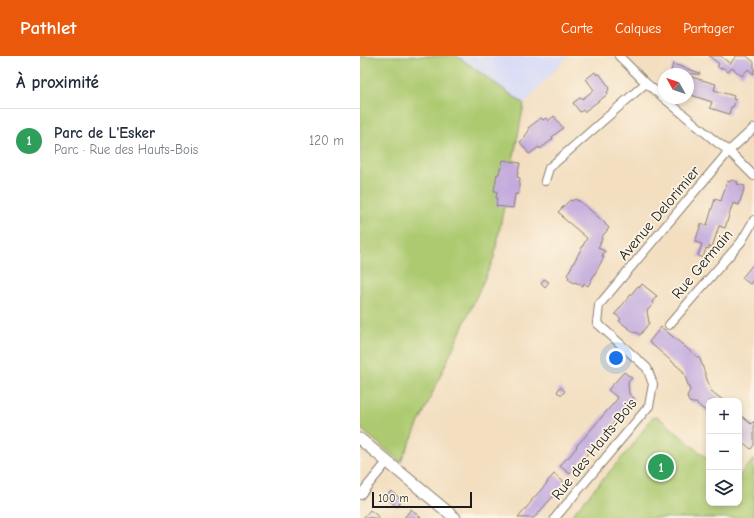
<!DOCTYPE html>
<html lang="fr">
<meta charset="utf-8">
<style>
:root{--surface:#fff;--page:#f6f6f7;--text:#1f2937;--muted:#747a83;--line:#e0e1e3;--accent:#ea580c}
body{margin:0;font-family:"Comic Neue",sans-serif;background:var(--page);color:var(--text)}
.controls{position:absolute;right:12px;bottom:12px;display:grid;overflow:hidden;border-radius:8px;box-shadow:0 2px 6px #0003}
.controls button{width:36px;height:36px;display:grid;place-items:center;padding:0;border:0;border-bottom:1px solid var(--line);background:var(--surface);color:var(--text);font:20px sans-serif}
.compass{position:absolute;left:298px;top:12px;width:36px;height:36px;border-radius:50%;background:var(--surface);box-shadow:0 2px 6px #0003;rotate:310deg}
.scale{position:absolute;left:12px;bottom:10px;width:100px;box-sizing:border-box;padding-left:4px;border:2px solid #1c1c1c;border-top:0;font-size:11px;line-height:14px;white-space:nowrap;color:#1c1c1c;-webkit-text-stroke:3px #fcf5e5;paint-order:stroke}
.you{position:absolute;left:256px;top:302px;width:14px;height:14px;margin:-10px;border:3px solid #fff;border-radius:50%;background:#1a73e8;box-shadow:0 0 0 6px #1a73e833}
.badge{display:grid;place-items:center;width:26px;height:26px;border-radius:50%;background:var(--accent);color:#fff;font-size:13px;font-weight:700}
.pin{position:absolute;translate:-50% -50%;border:2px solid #fff;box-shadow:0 1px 4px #0006}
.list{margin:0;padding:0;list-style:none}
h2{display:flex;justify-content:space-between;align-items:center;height:52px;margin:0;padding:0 16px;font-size:17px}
h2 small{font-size:13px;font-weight:400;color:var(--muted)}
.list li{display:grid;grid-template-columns:26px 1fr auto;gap:12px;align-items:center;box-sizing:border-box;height:64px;padding:0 16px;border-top:1px solid var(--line)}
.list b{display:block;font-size:15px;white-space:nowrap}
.list p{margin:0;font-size:13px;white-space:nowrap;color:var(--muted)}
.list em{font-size:13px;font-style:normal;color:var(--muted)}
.icon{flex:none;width:22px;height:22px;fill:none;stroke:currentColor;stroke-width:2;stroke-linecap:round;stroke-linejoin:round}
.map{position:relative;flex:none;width:394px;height:462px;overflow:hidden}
header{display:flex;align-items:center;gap:24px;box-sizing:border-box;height:56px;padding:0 20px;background:var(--accent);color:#fff}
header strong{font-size:19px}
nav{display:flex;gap:22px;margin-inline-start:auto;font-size:14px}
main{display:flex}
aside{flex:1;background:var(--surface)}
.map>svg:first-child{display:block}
.built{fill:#d3d8f9}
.green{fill:#adca71;stroke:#647346}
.building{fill:#c3aade}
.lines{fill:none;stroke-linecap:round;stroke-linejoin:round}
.street-casing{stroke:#887d6e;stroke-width:10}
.secondary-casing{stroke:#887d6e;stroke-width:13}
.street{stroke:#fff;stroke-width:8}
.secondary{stroke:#fff;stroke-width:11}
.labels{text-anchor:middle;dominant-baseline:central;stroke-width:3.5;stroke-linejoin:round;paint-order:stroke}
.street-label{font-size:15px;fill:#1c1c1c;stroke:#fcf5e5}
</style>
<header>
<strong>Pathlet</strong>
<nav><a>Carte</a><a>Calques</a><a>Partager</a></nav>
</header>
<main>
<aside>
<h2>À proximité<small></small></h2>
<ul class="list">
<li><span class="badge" style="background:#2e9e5b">1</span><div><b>Parc de L'Esker</b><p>Parc · Rue des Hauts-Bois</p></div><em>120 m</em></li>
</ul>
</aside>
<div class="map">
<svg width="394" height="462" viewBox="0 0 394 462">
<rect width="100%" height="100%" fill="#fcf5e5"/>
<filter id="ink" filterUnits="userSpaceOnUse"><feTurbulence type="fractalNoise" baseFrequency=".025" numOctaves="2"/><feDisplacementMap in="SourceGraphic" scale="8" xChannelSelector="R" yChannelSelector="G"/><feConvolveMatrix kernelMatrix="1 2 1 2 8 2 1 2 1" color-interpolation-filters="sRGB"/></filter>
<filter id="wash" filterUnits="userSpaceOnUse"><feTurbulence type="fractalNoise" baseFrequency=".012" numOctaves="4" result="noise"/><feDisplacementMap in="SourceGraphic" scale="16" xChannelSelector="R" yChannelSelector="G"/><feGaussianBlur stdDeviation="0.9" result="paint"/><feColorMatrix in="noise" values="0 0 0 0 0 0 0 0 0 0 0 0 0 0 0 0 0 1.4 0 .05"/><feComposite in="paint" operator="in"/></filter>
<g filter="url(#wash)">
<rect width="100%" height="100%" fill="#f3dec0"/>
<path class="built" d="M97,0H208L164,48Z"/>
<path class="green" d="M0,0H97L164,48L134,202L41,406L0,372Z
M297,360L349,404V447H379V419L394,403V462H209L272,390L292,362Z"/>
<g id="blocks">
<path class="building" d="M349,0H361L370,8L376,0H387L394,6V18L388,13L382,20L372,12L368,16L362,11L361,13L357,10L359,8L358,7Z
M313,8L340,17V18H310Z
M235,16L237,19L239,17L249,31L248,32L249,34L247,36L248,38L224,56L223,54L220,56L213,47L221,41L222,43L234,34L226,23Z
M328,20L356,28L354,34L374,40L373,43L376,44L373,51H371L369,58L350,52L352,46L328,38Z
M194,60L203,72L192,81L193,83L180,93L179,91L169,98L160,86L166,81L165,80L169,75L168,72L181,62L183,64L186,62L188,65Z
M143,104L160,107L157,121L160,122L158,138H155L153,152L136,150L137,142H136L137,135H134L137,118H139L140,112H141Z
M371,124L378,126L377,128L385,130L379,149L373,147L365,172L359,170L352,191L349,190V193L346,192L343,202L338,200L342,188L335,186L341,168L347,169L355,143L361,145L367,125L370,126Z
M215,143L218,145V144L229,153L245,167V168L249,172L241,182L242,183L238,192L245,195L242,200L244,201L228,230L224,227L223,230L215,226L214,227L208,223L209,221L207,219L227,182L202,161L203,160L198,156L210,144L212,145Z
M394,207V223L390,228L382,222Z
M184,223L189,226L185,231L181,227Z
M282,228L297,240L292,246L294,247L287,255L289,267L280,279L276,276L275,277L259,265L261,263L255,258L278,230L280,231Z
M301,271L340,303L351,335L364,345H349V358L336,347H333L329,346L327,340L330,334L323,315L289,286Z
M264,316L272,322L268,326L269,338L274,342L262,357L210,418L200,410L207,402H208L217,391L216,390L223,383L258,342L248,334Z
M200,331L205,335L202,339L197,336Z
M379,358L391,368L394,365V389L391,393L379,383Z
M194,418L205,427L174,462H158L172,445H171L188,426H187Z
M31,435L42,444L37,451L25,441Z
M51,453L61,462H44Z
M10,454L20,462H3Z"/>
</g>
</g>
<g filter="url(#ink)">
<use href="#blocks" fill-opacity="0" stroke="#887d6e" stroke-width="1"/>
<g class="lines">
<defs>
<path id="street" d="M259,0L286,27L354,84L369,95L394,120
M185,125L189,112L286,27
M309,269L381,186L394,164
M0,439L27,406
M195,462L289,350L293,328L287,312L237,267L239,249L369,95L394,72"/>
<path id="secondary" d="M0,383L95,462"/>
</defs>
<use href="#street" class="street-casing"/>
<use href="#secondary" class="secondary-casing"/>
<use href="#street" class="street"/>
<use href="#secondary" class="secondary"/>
</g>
</g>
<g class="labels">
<g class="street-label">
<text transform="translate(299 157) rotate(-50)">Avenue Delorimier</text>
<text transform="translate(342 208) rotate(-50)">Rue Germain</text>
<text transform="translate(234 393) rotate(-51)">Rue des Hauts-Bois</text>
</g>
</g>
</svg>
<div class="controls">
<button>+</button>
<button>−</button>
<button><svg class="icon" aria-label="layers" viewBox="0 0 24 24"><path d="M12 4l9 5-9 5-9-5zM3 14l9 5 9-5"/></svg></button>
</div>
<svg class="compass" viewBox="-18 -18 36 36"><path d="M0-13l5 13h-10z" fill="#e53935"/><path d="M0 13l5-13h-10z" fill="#747a83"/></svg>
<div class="scale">100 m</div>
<div class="you"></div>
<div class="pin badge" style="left:301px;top:411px;background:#2e9e5b">1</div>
</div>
</main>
